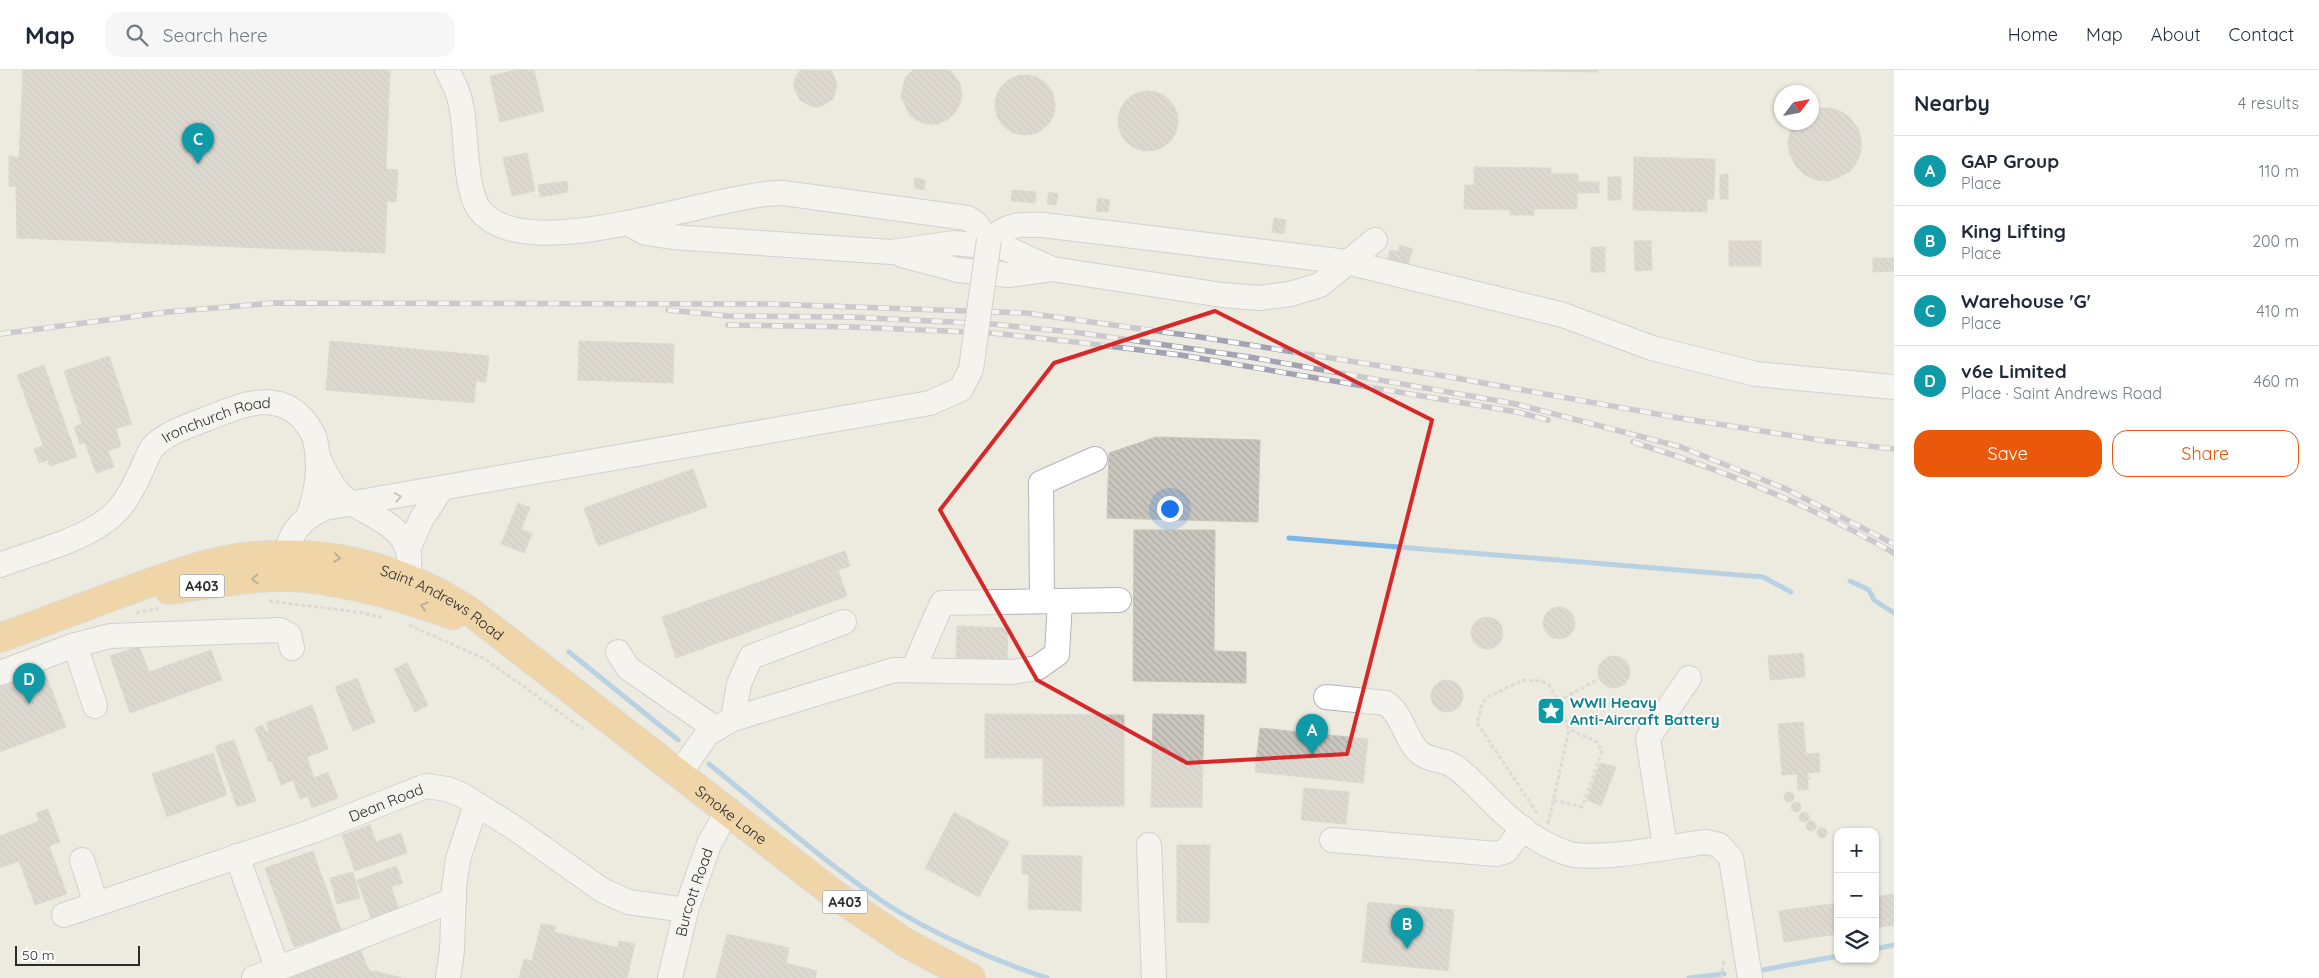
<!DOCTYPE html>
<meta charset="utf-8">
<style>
:root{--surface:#fff;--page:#f6f6f7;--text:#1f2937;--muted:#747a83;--line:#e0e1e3;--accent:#ea580c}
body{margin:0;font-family:Quicksand,sans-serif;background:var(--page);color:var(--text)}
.controls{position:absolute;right:15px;bottom:15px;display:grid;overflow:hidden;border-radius:10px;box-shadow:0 1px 4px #0004}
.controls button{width:45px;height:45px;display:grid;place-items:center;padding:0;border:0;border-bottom:1px solid var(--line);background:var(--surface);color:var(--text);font:25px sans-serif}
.compass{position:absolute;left:1774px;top:15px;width:45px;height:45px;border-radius:50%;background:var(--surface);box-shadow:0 1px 4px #0004;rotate:58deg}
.scale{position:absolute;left:15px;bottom:12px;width:125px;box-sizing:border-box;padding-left:5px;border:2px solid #2c2c2c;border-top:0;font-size:14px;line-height:18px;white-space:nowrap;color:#2c2c2c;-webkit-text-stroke:4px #fff;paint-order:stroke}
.you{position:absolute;left:1169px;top:438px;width:18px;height:18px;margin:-12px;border:4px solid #fff;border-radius:50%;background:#1a73e8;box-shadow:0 0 0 8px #1a73e833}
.badge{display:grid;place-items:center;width:32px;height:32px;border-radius:50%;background:var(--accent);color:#fff;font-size:16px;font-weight:700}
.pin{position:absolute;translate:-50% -41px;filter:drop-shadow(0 1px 2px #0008)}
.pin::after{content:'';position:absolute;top:26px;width:18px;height:15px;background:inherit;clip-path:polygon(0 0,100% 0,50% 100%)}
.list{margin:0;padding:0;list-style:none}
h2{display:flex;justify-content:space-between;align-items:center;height:65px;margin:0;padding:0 20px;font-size:21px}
h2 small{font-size:16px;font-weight:400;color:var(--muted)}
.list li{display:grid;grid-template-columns:32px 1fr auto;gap:15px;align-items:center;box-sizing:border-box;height:70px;padding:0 20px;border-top:1px solid var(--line)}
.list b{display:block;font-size:19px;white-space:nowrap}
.list p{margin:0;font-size:16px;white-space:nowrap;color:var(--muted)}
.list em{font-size:16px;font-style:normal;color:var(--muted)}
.actions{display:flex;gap:10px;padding:15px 20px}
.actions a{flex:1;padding:11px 0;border:1px solid var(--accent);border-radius:15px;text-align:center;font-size:18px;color:var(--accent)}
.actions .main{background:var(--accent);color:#fff}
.icon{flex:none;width:28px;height:28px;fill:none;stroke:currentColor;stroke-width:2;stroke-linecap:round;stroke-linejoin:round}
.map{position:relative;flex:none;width:1894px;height:908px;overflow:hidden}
header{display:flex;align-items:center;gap:30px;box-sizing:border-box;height:70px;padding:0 25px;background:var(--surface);border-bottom:1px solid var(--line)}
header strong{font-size:24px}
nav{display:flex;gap:28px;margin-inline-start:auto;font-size:18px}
.search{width:350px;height:45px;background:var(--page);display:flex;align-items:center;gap:12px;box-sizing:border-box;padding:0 18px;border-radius:15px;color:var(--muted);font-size:19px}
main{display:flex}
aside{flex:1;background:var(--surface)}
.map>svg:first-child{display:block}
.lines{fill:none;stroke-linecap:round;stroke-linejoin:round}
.stream{stroke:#7bb6e7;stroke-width:5}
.building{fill:url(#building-back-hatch);stroke:#c8c6b9}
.minor-casing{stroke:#b3b3be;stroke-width:26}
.highway-casing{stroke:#c8c8c8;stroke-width:30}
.path{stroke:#c8c8c8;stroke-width:3;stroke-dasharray:4 2.5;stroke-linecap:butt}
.minor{stroke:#fff;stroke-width:24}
.highway{stroke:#f3bd64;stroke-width:28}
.rail-casing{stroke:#a3a2b5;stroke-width:5.5}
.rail{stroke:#fff;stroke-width:4;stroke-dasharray:11;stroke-linecap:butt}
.minor-bridge-casing{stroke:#b3b3be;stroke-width:26;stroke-linecap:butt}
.minor-bridge{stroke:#fff;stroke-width:24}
.oneway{stroke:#a0a0a0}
.oneway2{stroke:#866d45}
.marked{fill:none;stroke:#d62828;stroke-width:4;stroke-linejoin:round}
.labels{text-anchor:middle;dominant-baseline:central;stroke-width:4;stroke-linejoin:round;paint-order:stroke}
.shield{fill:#fff;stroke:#6b6b6b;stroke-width:1}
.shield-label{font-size:14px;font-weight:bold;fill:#2c2c2c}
.street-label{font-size:15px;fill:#2c2c2c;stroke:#fff}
.culture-label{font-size:15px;font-weight:bold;fill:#0d838f;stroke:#fff;text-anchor:start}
</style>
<header>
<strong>Map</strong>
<div class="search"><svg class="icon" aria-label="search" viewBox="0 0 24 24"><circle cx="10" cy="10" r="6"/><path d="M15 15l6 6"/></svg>Search here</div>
<nav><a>Home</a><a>Map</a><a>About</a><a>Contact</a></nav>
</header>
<main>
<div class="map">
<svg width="1894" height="908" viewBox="0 0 1894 908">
<defs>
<pattern id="building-back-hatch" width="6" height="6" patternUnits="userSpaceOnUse" patternTransform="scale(1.25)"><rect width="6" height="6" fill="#c9c6bf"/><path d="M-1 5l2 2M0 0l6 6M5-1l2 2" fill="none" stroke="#adaaa4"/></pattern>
</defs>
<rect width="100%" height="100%" fill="#edeae0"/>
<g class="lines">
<path class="stream" d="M1289,468L1763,507L1791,522
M1850,511L1869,520L1874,530L1894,543
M569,582L678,670
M709,694C766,740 822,790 882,831C928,862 995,891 1047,908
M1875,879L1894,875
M1762,900L1838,886
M1689,908L1724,904"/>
</g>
<path class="building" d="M23,0H390L386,99L398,100L396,132L387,131L385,183L17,168L16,117L9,116V86L19,88Z
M517,0H534L544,41L500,52L490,6Z
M800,0L832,1L837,15L833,29L820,37H812L800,30L794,18V11Z
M950,0L960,13L962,24L960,34L955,43L947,50L937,54H926L916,50L909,44L901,27L905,8L913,0Z
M1476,0H1598V2Z
M995 35a30 30 0 1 1 60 0a30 30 0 1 1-60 0Z
M1118 51a30 30 0 1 1 60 0a30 30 0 1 1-60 0Z
M1819,38H1831L1842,42L1851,49L1858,58L1861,69V81L1857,92L1850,101L1840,107L1829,111L1816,110L1805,105L1796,96L1790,85L1788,73L1790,60L1795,52H1812V40Z
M527,83L535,121L512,126L503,88Z
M1634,87L1715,89L1714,129H1707V142L1633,140Z
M1474,97L1551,98V104H1578V112H1599V123H1577V139H1534V145H1510V140L1464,139L1465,115H1474Z
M1728,104V129H1720V105Z
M1608,107H1621V130H1608Z
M915,108L925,110L924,120L914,118Z
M567,111L568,122L540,127L538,115Z
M1012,120L1036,122L1035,133L1011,131Z
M1049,122L1058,124L1056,135L1047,134Z
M1098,128L1110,130L1108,142L1096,141Z
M1274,148L1286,150L1284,164L1272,162Z
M1634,171H1651L1652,200L1635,201Z
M1729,171H1761V196H1729Z
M1400,175L1413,179L1407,197L1387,191L1390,180L1398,182Z
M1591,177H1605V202H1591Z
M1873,188H1894V201L1873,202Z
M330,271L489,286L486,312L476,311L474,333L326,320Z
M579,271L674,274L673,313L578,310Z
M109,286L132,354L116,359L121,376L108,381L114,397L96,403L85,372L80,374L74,357L82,354L64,301Z
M44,295L77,387L50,396L48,390L39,393L34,379L43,375L17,305Z
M1156,367L1260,370L1258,452L1107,448L1109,383Z
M693,399L707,437L598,476L584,438Z
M518,433L530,438L521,459L532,464L524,483L501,474Z
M1134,460H1215L1214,581L1246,582V613L1133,611Z
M845,481L850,496L838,500L847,526L676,588L662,547Z
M1543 553a16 16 0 1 1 32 0a16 16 0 1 1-32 0Z
M1471 563a16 16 0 1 1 32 0a16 16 0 1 1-32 0Z
M957,556L1008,558L1007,590L956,588Z
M139,576L149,602L211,580L222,610L130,643L110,586Z
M1803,583L1805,607L1770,610L1768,586Z
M1598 602a16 16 0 1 1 32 0a16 16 0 1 1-32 0Z
M407,593L428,635L415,642L394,599Z
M42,595L66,657L0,682V611Z
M357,608L375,652L353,661L335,617Z
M1431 626a16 16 0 1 1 32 0a16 16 0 1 1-32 0Z
M312,635L328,679L307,687L314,708L328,702L338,728L312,738L308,726L300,729L293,710L281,715L272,691L269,692L255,658L263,655L266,662L269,661L266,653Z
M985,644L1124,645V736H1043V688H985Z
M1153,644L1204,645L1202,737H1151Z
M1803,652L1806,684L1819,683L1820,702L1807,703L1808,708H1811L1808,709V719L1798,720L1797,704L1782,705L1778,654Z
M1260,658L1368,669L1363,713L1255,702Z
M234,670L256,731L237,737L215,676Z
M213,683L227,725L167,747L152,704Z
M1600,693L1616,697L1601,736L1587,730Z
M1304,718L1349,722L1346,754L1301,750Z
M1784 727a5 5 0 1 1 10 0a5 5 0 1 1-10 0Z
M1791 737a5 5 0 1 1 10 0a5 5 0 1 1-10 0Z
M48,739L60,772L49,776L67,824L35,835L19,791L0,798V766L39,751L36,743Z
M954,742L1009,772L979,827L925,798Z
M1799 747a5 5 0 1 1 10 0a5 5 0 1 1-10 0Z
M1806 756a5 5 0 1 1 10 0a5 5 0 1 1-10 0Z
M370,755L376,772L401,763L407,783L355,801L342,765Z
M1817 763a5 5 0 1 1 10 0a5 5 0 1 1-10 0Z
M1177,775H1210L1209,853L1177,852Z
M313,781L341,860L294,877L265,798Z
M1022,785L1082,786L1081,841L1028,839L1029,804H1022Z
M396,796L403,813L391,817L401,845L374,855L357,810Z
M353,802L360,828L337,834L330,808Z
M1894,824V855L1875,858V827Z
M1368,832L1454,840L1448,901L1362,892Z
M1838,833V864L1784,872L1779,841Z
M541,854L556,856L554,862L618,878L619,871L635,874L627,908H519L524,889L532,891Z
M727,864L789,878L786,893L817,901L815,908H716Z
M357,872L370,902L375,901L402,908H273Z"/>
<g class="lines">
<defs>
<g id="minor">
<path d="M447,0C453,11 459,23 461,35C467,62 464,118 479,139C525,201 715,122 783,123L967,148L974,152L989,170C1010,154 1017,154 1043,155L1347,192L1563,245L1652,278L1756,304L1894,317"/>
<path d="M629,154L646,163L673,167L891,182L954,173L1006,178L1052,199L1222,225L1259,228L1290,224L1320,215L1375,170"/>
<path d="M902,185L958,200L1009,205L1052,199"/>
<path d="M319,389C325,402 331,415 341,425C365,447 413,453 409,496C407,507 404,515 394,522"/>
<path d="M408,479L421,450L441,419"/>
<path id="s1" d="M0,495C32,483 69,474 98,456C122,442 132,421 143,397C146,391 148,382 153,377C165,363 189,356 206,349C238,337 273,319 301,347C306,353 313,361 315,369C321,396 318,421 308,447"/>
<path d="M295,501C275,475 301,448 325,438L930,333L961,319L971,299"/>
<path d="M1042,531L1041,413L1095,389"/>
<path d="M75,575L95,636"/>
<path d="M618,582L628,598L716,659"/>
<path d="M913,600L942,533L1119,530"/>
<path d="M0,603L75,575L110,566L280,560L289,565L292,578"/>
<path d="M1326,627L1386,633C1403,645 1405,670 1420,683C1432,692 1447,689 1458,699C1478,715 1494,736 1514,752C1529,765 1550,778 1570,784C1600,791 1673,776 1706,772L1719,775L1731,788L1750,908"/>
<path d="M733,649L739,614L751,587L844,552"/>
<path d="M679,704L708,663L733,649L894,600L1012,602L1037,598L1057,584L1060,531"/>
<path d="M1332,770L1496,784L1506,781L1523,758"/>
<path d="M1149,775L1154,908"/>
<path d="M1665,777L1648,668L1689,608"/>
<path d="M237,786L274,889"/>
<path d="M82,790L96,834"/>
<path id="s2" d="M64,845L313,761L426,716L447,719L462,725L516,759L602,820L628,832L686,840"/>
<path d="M254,908L454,830"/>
<path d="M448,908L452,881L454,818L458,789L476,735"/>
<path id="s3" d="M670,908L686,840L709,774L727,742"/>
</g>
<g id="highway">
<path d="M169,520C213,514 260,504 305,508C355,513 406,529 453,545"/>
<path id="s4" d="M0,568C37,554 74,541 110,527C148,514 186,498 226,490C312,474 395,493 468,540L835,825L906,873L971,908"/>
</g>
</defs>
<use href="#minor" class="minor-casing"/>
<use href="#highway" class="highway-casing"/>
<path class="path" d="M269,531L358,542L382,547
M136,543L159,538
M409,555L485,589L583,659
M1558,631L1597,610
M1554,730L1582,737L1602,681L1597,672L1569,659
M1537,743L1477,653L1482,634L1488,627L1523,610L1541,611L1549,615L1558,631L1569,659L1548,754
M1721,908L1724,891"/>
<use href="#minor" class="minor"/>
<use href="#highway" class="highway"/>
<defs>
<path id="rail" d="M668,240L728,246L849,247L991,254L1081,263L1249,287L1516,334L1681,377L1786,419L1894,474
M728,255L852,257L992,263L1084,273L1180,285L1517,342L1548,350
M0,264L167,242L274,233L769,234L1026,243L1200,267L1450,307L1679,348L1826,371L1894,379
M1633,372C1723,400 1812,436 1894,483"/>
</defs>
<use href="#rail" class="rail-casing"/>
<use href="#rail" class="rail"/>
<defs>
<path id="minor-bridge" d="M971,299L989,170"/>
</defs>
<use href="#minor-bridge" class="minor-bridge-casing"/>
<use href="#minor-bridge" class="minor-bridge"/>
</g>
<defs><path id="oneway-chevron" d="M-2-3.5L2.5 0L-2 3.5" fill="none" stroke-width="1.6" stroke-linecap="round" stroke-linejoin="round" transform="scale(1.25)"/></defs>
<use class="oneway" href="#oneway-chevron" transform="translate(398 427) rotate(-10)"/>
<g class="oneway2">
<use href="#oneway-chevron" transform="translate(337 488) rotate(8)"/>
<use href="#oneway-chevron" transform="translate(255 509) rotate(176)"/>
<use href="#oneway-chevron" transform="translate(424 536) rotate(-163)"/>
</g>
<path d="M0 0H1894V908H0ZM1215,241L1432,350L1347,684L1187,693L1037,610L940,440L1054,293Z" fill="#edeae0" fill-opacity=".55" fill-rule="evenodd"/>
<path class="marked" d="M1215,241L1432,350L1347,684L1187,693L1037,610L940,440L1054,293Z"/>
<defs>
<symbol id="sight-square" viewBox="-11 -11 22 22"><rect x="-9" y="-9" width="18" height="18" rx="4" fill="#0f9aa8" stroke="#fff"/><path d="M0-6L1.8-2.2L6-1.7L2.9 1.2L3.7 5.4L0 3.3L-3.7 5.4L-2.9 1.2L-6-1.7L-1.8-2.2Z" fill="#fff"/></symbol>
</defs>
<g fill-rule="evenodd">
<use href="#sight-square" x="1535" y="625" width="32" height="32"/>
</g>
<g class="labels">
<g class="shield">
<rect x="179.5" y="504.5" width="45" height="23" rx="4"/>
<rect x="822.5" y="820.5" width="45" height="23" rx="4"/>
</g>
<g class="shield-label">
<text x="202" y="516">A403</text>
<text x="845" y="832">A403</text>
</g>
<g class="street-label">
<text stroke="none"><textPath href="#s1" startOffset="274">Ironchurch Road</textPath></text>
<text stroke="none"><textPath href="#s4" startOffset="466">Saint Andrews Road</textPath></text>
<text stroke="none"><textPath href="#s2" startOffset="341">Dean Road</textPath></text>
<text stroke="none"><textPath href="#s4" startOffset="826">Smoke Lane</textPath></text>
<text stroke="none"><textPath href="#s3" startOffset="89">Burcott Road</textPath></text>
</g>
<g class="culture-label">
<text x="1570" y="632">WWII Heavy<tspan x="1570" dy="17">Anti-Aircraft Battery</tspan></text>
</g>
</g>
</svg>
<div class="controls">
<button>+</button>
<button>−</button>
<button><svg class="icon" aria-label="layers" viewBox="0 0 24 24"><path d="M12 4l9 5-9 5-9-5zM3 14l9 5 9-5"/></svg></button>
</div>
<svg class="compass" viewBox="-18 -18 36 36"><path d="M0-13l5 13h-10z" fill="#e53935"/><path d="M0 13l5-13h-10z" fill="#747a83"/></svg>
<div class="scale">50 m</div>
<div class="you"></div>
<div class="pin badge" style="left:1312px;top:685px;background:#0f9aa8">A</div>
<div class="pin badge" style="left:1407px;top:879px;background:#0f9aa8">B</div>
<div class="pin badge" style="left:198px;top:94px;background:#0f9aa8">C</div>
<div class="pin badge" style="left:29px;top:634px;background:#0f9aa8">D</div>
</div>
<aside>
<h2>Nearby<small>4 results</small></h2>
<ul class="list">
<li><span class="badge" style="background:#0f9aa8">A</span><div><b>GAP Group</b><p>Place</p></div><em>110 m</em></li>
<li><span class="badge" style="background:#0f9aa8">B</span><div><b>King Lifting</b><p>Place</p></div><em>200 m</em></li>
<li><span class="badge" style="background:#0f9aa8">C</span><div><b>Warehouse 'G'</b><p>Place</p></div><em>410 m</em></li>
<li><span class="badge" style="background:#0f9aa8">D</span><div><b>v6e Limited</b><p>Place · Saint Andrews Road</p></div><em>460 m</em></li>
</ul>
<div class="actions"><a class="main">Save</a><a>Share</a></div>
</aside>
</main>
